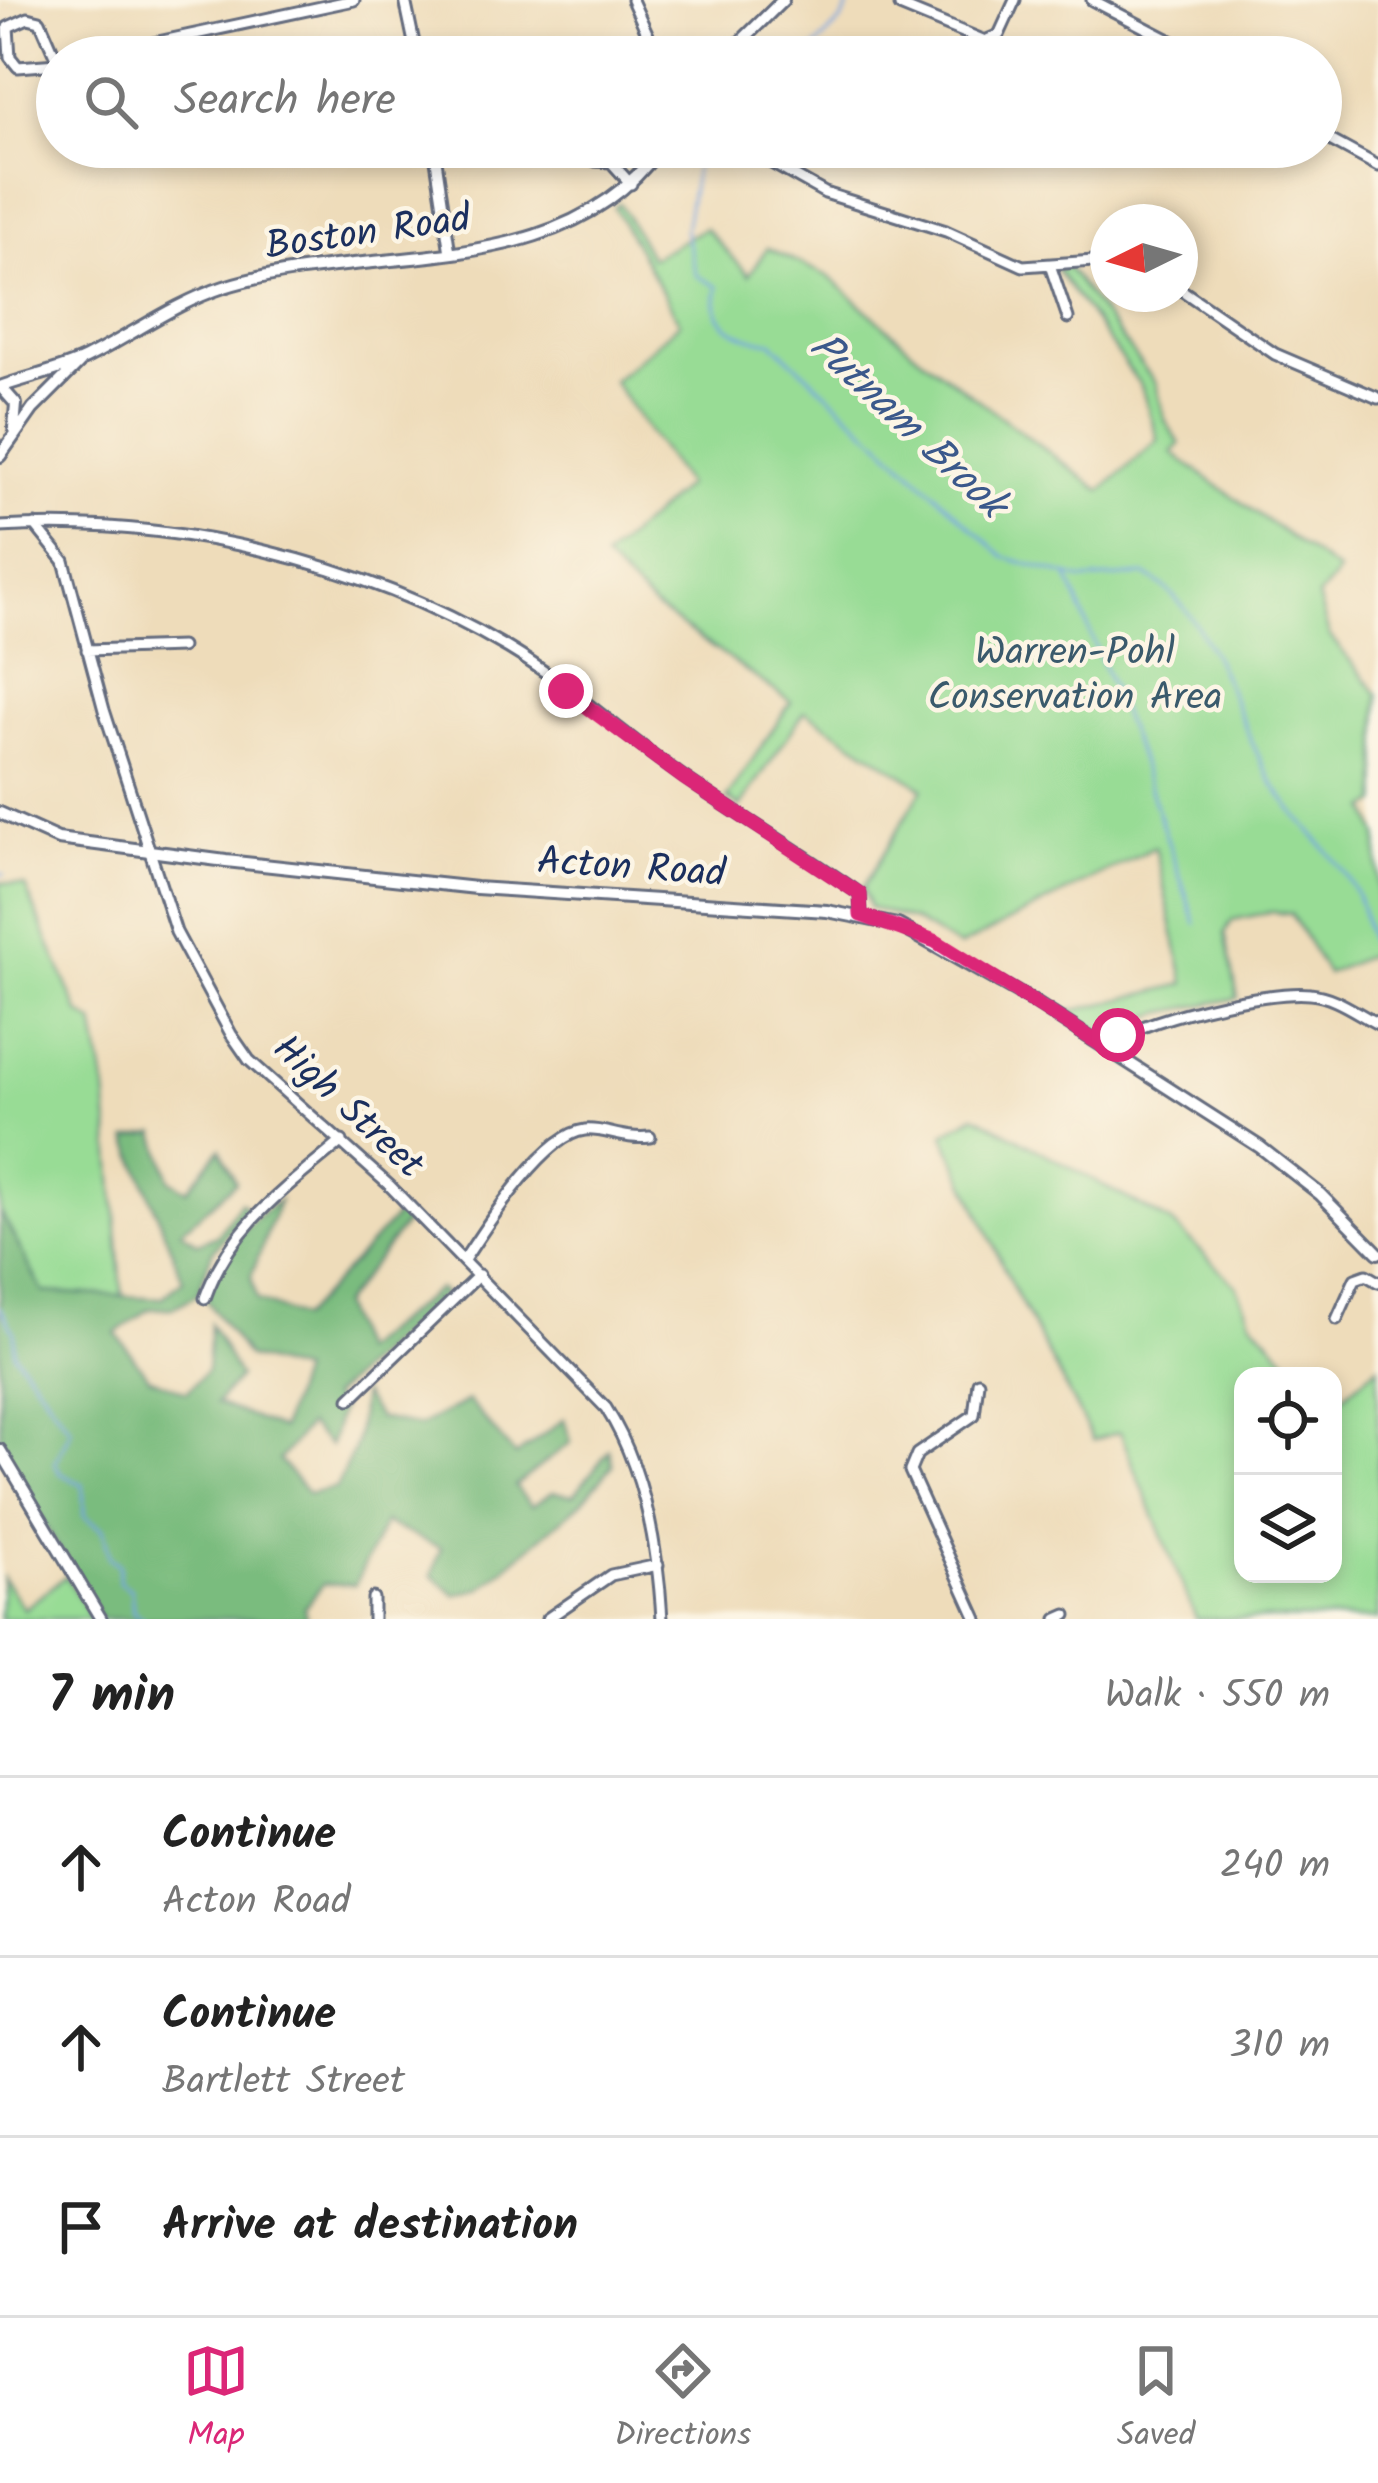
<!DOCTYPE html>
<meta charset="utf-8">
<style>
:root{--surface:#fff;--page:#f2f2f2;--text:#222;--muted:#767676;--line:#e0e0e0;--accent:#db2777}
body{margin:0;font-family:Kalam,sans-serif;background:var(--page);color:var(--text)}
.controls{position:absolute;right:36px;bottom:36px;display:grid;overflow:hidden;border-radius:24px;box-shadow:0 6px 18px #0003}
.controls button{width:108px;height:108px;display:grid;place-items:center;padding:0;border:0;border-bottom:3px solid var(--line);background:var(--surface);color:var(--text);font:60px sans-serif}
.compass{position:absolute;left:1090px;top:204px;width:108px;height:108px;border-radius:50%;background:var(--surface);box-shadow:0 6px 18px #0003;rotate:265deg}
.stop{position:absolute;width:36px;height:36px;margin:-27px;border:9px solid #db2777;border-radius:50%;background:#fff}
.stop.end{background:#db2777;border-color:#fff;box-shadow:0 3px 12px #0008}
.list{margin:0;padding:0;list-style:none}
h2{display:flex;justify-content:space-between;align-items:center;height:156px;margin:0;padding:0 48px;font-size:51px}
h2 small{font-size:39px;font-weight:400;color:var(--muted)}
.list li{display:grid;grid-template-columns:78px 1fr auto;gap:36px;align-items:center;box-sizing:border-box;height:180px;padding:0 48px;border-top:3px solid var(--line)}
.list b{display:block;font-size:45px;white-space:nowrap}
.list p{margin:0;font-size:39px;white-space:nowrap;color:var(--muted)}
.list em{font-size:39px;font-style:normal;color:var(--muted)}
.icon{flex:none;width:66px;height:66px;fill:none;stroke:currentColor;stroke-width:2;stroke-linecap:round;stroke-linejoin:round}
.map{position:relative;flex:none;width:1378px;height:1619px;overflow:hidden}
.search{position:absolute;background:var(--surface);box-shadow:0 6px 18px #0003;left:36px;right:36px;top:36px;height:132px;display:flex;align-items:center;gap:30px;box-sizing:border-box;padding:0 42px;border-radius:66px;color:var(--muted);font-size:45px}
.sheet{height:696px;background:var(--surface)}
nav{display:flex;justify-content:space-around;align-items:center;box-sizing:border-box;height:168px;border-top:3px solid var(--line);background:var(--surface);font-size:33px;color:var(--muted)}
nav a{display:grid;justify-items:center;gap:6px}
nav .on{color:var(--accent)}
.map>svg:first-child{display:block}
.green{fill:#98dc95;stroke:#5a867a;stroke-width:3}
.forest{fill:#7abc7e;stroke:#4a766e;stroke-width:3}
.lines{fill:none;stroke-linecap:round;stroke-linejoin:round}
.stream{stroke:#76a5df;stroke-width:3}
.minor-casing{stroke:#656c7e;stroke-width:15}
.major-casing{stroke:#656c7e;stroke-width:16}
.minor{stroke:#fff;stroke-width:9}
.major{stroke:#fff;stroke-width:10}
.route{stroke:#db2777;stroke-width:15}
.labels{text-anchor:middle;dominant-baseline:central;stroke-width:9;stroke-linejoin:round;paint-order:stroke}
.street-label{font-size:39px;fill:#1b2f5e;stroke:#fcf5e5}
.park-label{font-size:39px;fill:#3a5a6c;stroke:#fcf5e5}
.water-label{font-size:42px;font-style:italic;fill:#3b588b;stroke:#fcf5e5}
</style>
<div class="map">
<svg width="1378" height="1619" viewBox="0 0 1378 1619">
<rect width="100%" height="100%" fill="#fcf5e5"/>
<filter id="ink" filterUnits="userSpaceOnUse"><feTurbulence type="fractalNoise" baseFrequency=".00833" numOctaves="2"/><feDisplacementMap in="SourceGraphic" scale="24" xChannelSelector="R" yChannelSelector="G"/><feConvolveMatrix kernelMatrix="1 2 1 2 8 2 1 2 1" color-interpolation-filters="sRGB"/></filter>
<filter id="wash" filterUnits="userSpaceOnUse"><feTurbulence type="fractalNoise" baseFrequency=".004" numOctaves="4" result="noise"/><feDisplacementMap in="SourceGraphic" scale="48" xChannelSelector="R" yChannelSelector="G"/><feGaussianBlur stdDeviation="2.7" result="paint"/><feColorMatrix in="noise" values="0 0 0 0 0 0 0 0 0 0 0 0 0 0 0 0 0 1.4 0 .05"/><feComposite in="paint" operator="in"/></filter>
<g filter="url(#wash)">
<rect width="100%" height="100%" fill="#eedcba"/>
<path class="green" d="M619,203L651,258L705,228L749,275L767,248L828,276L918,355L1101,491L1158,440L1141,386L1056,269L1067,267L1156,384L1165,420L1180,444L1172,453L1339,572L1318,597L1329,635L1378,694V803L1368,809L1378,836V951L1327,974L1291,914L1271,912L1232,920L1225,933L1238,998L1161,1013L1103,1032L1064,1013L1185,984L1155,847L959,947L912,920L870,908L863,888L923,788L805,711L740,807L727,798L791,702L654,607L604,559L686,485L613,381L680,323L614,207Z
M0,882L25,886L79,1013L94,1023L106,1089L123,1305L57,1321L0,1211Z
M975,1115L1172,1223L1236,1285L1251,1319L1303,1376H1243V1574H1333V1405L1378,1366V1619H1196L1120,1432L1093,1440L1012,1286L944,1134Z
M66,1576L91,1619H0L3,1578L24,1609Z"/>
<path class="forest" d="M156,1133L170,1180L187,1190L220,1149L236,1182L181,1231L198,1243L217,1235L240,1202L248,1209L212,1252L198,1294L173,1308L149,1309L116,1333L148,1377L187,1392L207,1370L210,1324L239,1377L216,1403L281,1429L300,1372L247,1357L206,1300C218,1260 242,1223 279,1201L251,1277L257,1300L301,1318L398,1214L407,1221L341,1305L359,1351L438,1289L444,1294L331,1397L340,1409L330,1446L308,1425L279,1460L308,1494L336,1488L356,1444L362,1394L378,1418L419,1426L468,1401L516,1456L564,1419L571,1442L515,1486L531,1506L553,1492L574,1495L609,1450L613,1465L582,1502L482,1588L455,1595L432,1575L441,1548L384,1523L355,1585L323,1584L304,1608L307,1619H101L0,1450V1211L43,1292L162,1298L183,1280L128,1139Z"/>
<g class="lines">
<path class="stream" d="M806,57L843,19L851,0
M699,147L685,230L696,275L718,287C707,324 740,338 772,342L1004,557L1083,580L1145,575C1212,608 1234,721 1273,783C1298,824 1333,850 1355,891C1366,912 1365,941 1378,960
M1068,577L1138,754L1196,924
M0,874H4
M0,1307L14,1332V1353L71,1430L55,1463L60,1473L83,1485L84,1516L103,1529L110,1558L119,1564V1582L131,1590L133,1612L144,1619"/>
</g>
</g>
<g filter="url(#ink)">
<g class="lines">
<defs>
<path id="minor" d="M405,0L417,57
M632,0L658,57
M903,0L900,6L985,41L999,35L1015,0
M1092,0L1202,57
M88,57L354,0
M57,60L40,21L28,18L8,27L10,57L18,67L57,64
M1321,135L1378,166
M434,147L450,253
M596,147L595,161L611,162L631,184
M743,147L825,193L946,231L1023,266L1108,260
M1050,265L1068,318
M1180,289L1275,354L1378,398
M35,525L64,561L104,710L176,932L231,1034L249,1060L389,1185L606,1408C645,1469 658,1548 662,1619
M0,527C171,516 360,560 508,648C570,685 625,737 685,778C742,818 803,853 860,894L861,915
M87,650L181,647
M1105,1047C1134,1020 1269,989 1310,994C1335,996 1356,1013 1378,1024
M464,1260C485,1228 544,1134 585,1130C604,1128 623,1140 650,1137
M205,1298C231,1225 285,1189 342,1141
M1337,1319L1355,1279L1366,1275L1378,1282
M350,1399L479,1275
M373,1619V1598
M547,1619L611,1575L658,1565
M977,1619L910,1471L917,1454L974,1415L978,1382
M1057,1619L1066,1615"/>
<path id="major" d="M725,57L783,0
M0,387C28,377 59,371 86,358C132,335 175,303 224,287C369,241 561,287 661,147
M1,387L16,404L14,428
M0,456L33,409L79,363
M0,813L58,839L226,861L476,888L827,911L898,925L1034,1002L1260,1147L1320,1194L1378,1253
M0,1450L101,1619"/>
</defs>
<use href="#minor" class="minor-casing"/>
<use href="#major" class="major-casing"/>
<use href="#minor" class="minor"/>
<use href="#major" class="major"/>
</g>
</g>
<g class="lines" filter="url(#ink)">
<path class="route" d="M566,691L684,778L860,894L861,915L935,941L1105,1047L1118,1035"/>
</g>
<g class="labels">
<g class="street-label">
<text transform="translate(368 234) rotate(-8)">Boston Road</text>
<text transform="translate(631 869) rotate(4)">Acton Road</text>
<text transform="translate(347 1108) rotate(43)">High Street</text>
</g>
<g class="park-label">
<text x="1075" y="654">Warren-Pohl<tspan x="1075" dy="45">Conservation Area</tspan></text>
</g>
<g class="water-label">
<text transform="translate(907 426) rotate(43)">Putnam Brook</text>
</g>
</g>
</svg>
<div class="controls">
<button><svg class="icon" aria-label="locate" viewBox="0 0 24 24"><circle cx="12" cy="12" r="6"/><path d="M12 2v4M12 18v4M2 12h4M18 12h4"/></svg></button>
<button><svg class="icon" aria-label="layers" viewBox="0 0 24 24"><path d="M12 4l9 5-9 5-9-5zM3 14l9 5 9-5"/></svg></button>
</div>
<svg class="compass" viewBox="-18 -18 36 36"><path d="M0-13l5 13h-10z" fill="#e53935"/><path d="M0 13l5-13h-10z" fill="#767676"/></svg>
<div class="stop" style="left:1118px;top:1035px"></div>
<div class="stop end" style="left:566px;top:691px"></div>
<div class="search"><svg class="icon" aria-label="search" viewBox="0 0 24 24"><circle cx="10" cy="10" r="6"/><path d="M15 15l6 6"/></svg>Search here</div>
</div>
<section class="sheet">
<h2>7 min<small>Walk · 550 m</small></h2>
<ul class="list">
<li><svg class="icon" aria-label="ahead" viewBox="0 0 24 24"><path d="M12 20V5M6 11l6-6 6 6"/></svg><div><b>Continue</b><p>Acton Road</p></div><em>240 m</em></li>
<li><svg class="icon" aria-label="ahead" viewBox="0 0 24 24"><path d="M12 20V5M6 11l6-6 6 6"/></svg><div><b>Continue</b><p>Bartlett Street</p></div><em>310 m</em></li>
<li><svg class="icon" aria-label="arrive" viewBox="0 0 24 24"><path d="M6 21V4h12l-3 4 3 4H6"/></svg><div><b>Arrive at destination</b></div></li>
</ul>
</section>
<nav>
<a class="on"><svg class="icon" aria-label="map" viewBox="0 0 24 24"><path d="M3 6l6-2 6 2 6-2v14l-6 2-6-2-6 2zM9 4v14M15 6v14"/></svg>Map</a>
<a><svg class="icon" aria-label="directions" viewBox="0 0 24 24"><path d="M12 3l9 9-9 9-9-9zM9 14v-3h6M13 9l2 2-2 2"/></svg>Directions</a>
<a><svg class="icon" aria-label="saved" viewBox="0 0 24 24"><path d="M7 4h10v16l-5-4-5 4z"/></svg>Saved</a>
</nav>
